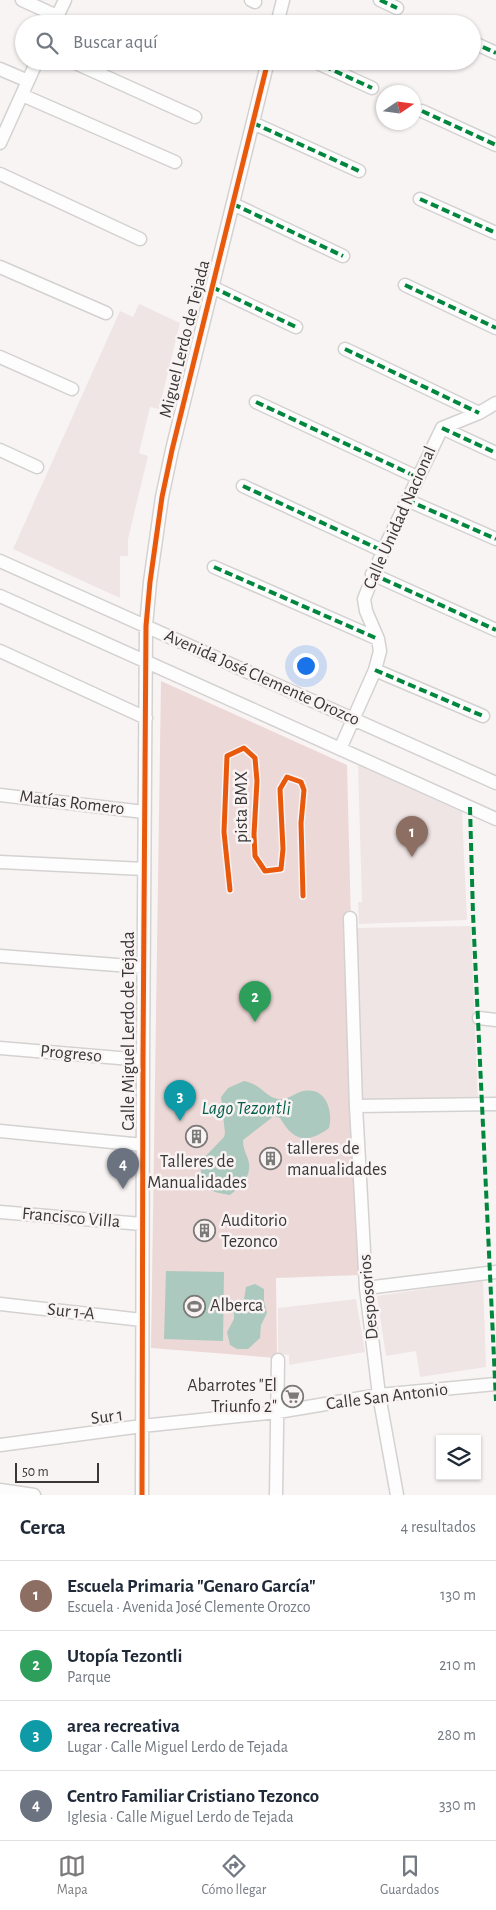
<!DOCTYPE html>
<html lang="es">
<meta charset="utf-8">
<style>
:root{--surface:#fff;--page:#f2f2f3;--text:#1f2937;--muted:#747a83;--line:#e0e1e3;--accent:#7c7979}
body{margin:0;font-family:"Alegreya Sans",sans-serif;background:var(--page);color:var(--text)}
.controls{position:absolute;right:15px;bottom:15px;display:grid;overflow:hidden;border-radius:0px;box-shadow:0 1px 4px #0004}
.controls button{width:45px;height:45px;display:grid;place-items:center;padding:0;border:0;border-bottom:1px solid var(--line);background:var(--surface);color:var(--text);font:25px sans-serif}
.compass{position:absolute;left:376px;top:85px;width:45px;height:45px;border-radius:50%;background:var(--surface);box-shadow:0 1px 4px #0004;rotate:77deg}
.scale{position:absolute;left:15px;bottom:12px;width:84px;box-sizing:border-box;padding-left:5px;border:2px solid #393737;border-top:0;font-size:14px;line-height:18px;white-space:nowrap;color:#393737;-webkit-text-stroke:4px #faf3f3;paint-order:stroke}
.you{position:absolute;left:305px;top:665px;width:18px;height:18px;margin:-12px;border:4px solid #fff;border-radius:50%;background:#1a73e8;box-shadow:0 0 0 8px #1a73e833}
.badge{display:grid;place-items:center;width:32px;height:32px;border-radius:50%;background:var(--accent);color:#fff;font-size:16px;font-weight:700}
.pin{position:absolute;translate:-50% -41px;filter:drop-shadow(0 1px 2px #0008)}
.pin::after{content:'';position:absolute;top:26px;width:18px;height:15px;background:inherit;clip-path:polygon(0 0,100% 0,50% 100%)}
.list{margin:0;padding:0;list-style:none}
h2{display:flex;justify-content:space-between;align-items:center;height:65px;margin:0;padding:0 20px;font-size:21px}
h2 small{font-size:16px;font-weight:400;color:var(--muted)}
.list li{display:grid;grid-template-columns:32px 1fr auto;gap:15px;align-items:center;box-sizing:border-box;height:70px;padding:0 20px;border-top:1px solid var(--line)}
.list b{display:block;font-size:19px;white-space:nowrap}
.list p{margin:0;font-size:16px;white-space:nowrap;color:var(--muted)}
.list em{font-size:16px;font-style:normal;color:var(--muted)}
.icon{flex:none;width:28px;height:28px;fill:none;stroke:currentColor;stroke-width:2;stroke-linecap:round;stroke-linejoin:round}
.map{position:relative;flex:none;width:496px;height:1495px;overflow:hidden}
.search{position:absolute;background:var(--surface);box-shadow:0 1px 4px #0004;left:15px;right:15px;top:15px;height:55px;display:flex;align-items:center;gap:12px;box-sizing:border-box;padding:0 18px;border-radius:28px;color:var(--muted);font-size:19px}
.sheet{height:345px;background:var(--surface)}
nav{display:flex;justify-content:space-around;align-items:center;box-sizing:border-box;height:70px;border-top:1px solid var(--line);background:var(--surface);font-size:14px;color:var(--muted)}
nav a{display:grid;justify-items:center;gap:2px}
nav .on{color:var(--accent)}
.map>svg:first-child{display:block}
.built{fill:#efe5e4}
.green{fill:#ecd8d7}
.water{fill:#abc9be}
.lines{fill:none;stroke-linecap:round;stroke-linejoin:round}
.minor-casing{stroke:#d4d1d1;stroke-width:15}
.minor{stroke:#fefdfd;stroke-width:12}
.quiet{stroke:#00873e;stroke-width:4;stroke-dasharray:8 4;stroke-linecap:butt}
.cycleway-casing{stroke:#faf3f3;stroke-width:8}
.cycleway{stroke:#e8590c;stroke-width:5}
.labels{text-anchor:middle;dominant-baseline:central;stroke-width:5;stroke-linejoin:round;paint-order:stroke}
.street-label{font-size:18px;fill:#393737;stroke:#faf3f3}
.poi-label{font-size:18px;fill:#393737;stroke:#faf3f3;text-anchor:start}
.water-label{font-size:19px;font-style:italic;fill:#025e49;stroke:#faf3f3}
</style>
<div class="map">
<svg width="496" height="1495" viewBox="0 0 496 1495">
<rect width="100%" height="100%" fill="#f9f4f4"/>
<path class="built" d="M139,304L180,323L159,409L150,407L139,453L148,456L128,539V556H120V598L13,549L120,311L133,317Z
M358,765L462,812L467,920L359,924L358,902H362Z
M471,926L478,1103L357,1105L351,928Z
M483,1280L486,1367L420,1377L416,1351L386,1356L377,1296Z
M356,1299L365,1352L289,1365V1355L278,1354V1308Z"/>
<path class="green" d="M161,681L347,765L360,1275L276,1278L277,1358L151,1348Z"/>
<path class="water" d="M244,1081C248,1082 252,1083 255,1085C263,1089 269,1098 278,1099C288,1100 292,1095 300,1092C324,1084 334,1109 329,1128C307,1144 294,1142 280,1118L274,1116L243,1140C243,1147 245,1152 248,1159C253,1175 242,1185 230,1195C205,1191 202,1188 200,1162L224,1137L225,1133L221,1097L228,1088Z
M166,1271L224,1272L223,1341L164,1339Z
M255,1284L264,1289V1301L267,1313L261,1325L260,1338L248,1349H237L230,1345L227,1332L234,1319V1308L244,1299L246,1287Z"/>
<g class="lines">
<defs>
<path id="minor" d="M22,0L57,16
M251,0L255,2
M380,0L397,8
M54,23L65,0
M277,24L283,0
M472,42L496,53
M71,61L195,117
M313,61L372,88
M0,69L28,81
M22,95L175,162
M422,111L496,145
M253,123L359,171
M0,143L37,61
M0,174L140,239
M420,199L496,233
M233,204L343,256
M0,267L106,313
M405,285L496,328
M212,287L296,327
M345,349L479,413
M0,357L72,389
M256,402L417,477
M442,428L496,453
M0,450L37,467
M243,486L383,551
M407,500L496,539
M0,561L496,783
M214,567L378,639
M372,574L496,630
M0,596L496,819
M0,651L146,718
M375,670L483,716
M340,749L375,670L380,651L378,639L366,611L364,599L383,551L442,428L479,413L496,403
M0,795L144,812
M0,862L144,869
M350,918L356,1106L366,1288L379,1395L397,1495
M0,956L143,967
M479,1018L496,1020
M0,1048L143,1060
M356,1106L496,1104
M0,1131L143,1145
M0,1212L142,1224
M366,1288L496,1272
M0,1304L142,1320
M0,1445L142,1426L278,1412L379,1395L496,1384
M0,1490L34,1495
M142,1495L143,1060L146,626L150,582L162,497L172,450L268,61
M276,1495L278,1360"/>
</defs>
<use href="#minor" class="minor-casing"/>
<use href="#minor" class="minor"/>
<path class="quiet" d="M380,0L397,8
M472,42L496,53
M313,61L372,88
M422,111L496,145
M253,123L359,171
M420,199L496,233
M233,204L343,256
M405,285L496,328
M212,287L296,327
M345,349L479,413
M256,402L417,477
M442,428L496,453
M243,486L383,551
M407,500L496,539
M214,567L378,639
M372,574L496,630
M375,670L483,716
M470,807L473,914L496,1401"/>
<defs>
<path id="cycleway" d="M230,890L224,832L227,756L244,748L255,758L257,781L254,834L255,856L265,871L281,869L283,849L280,789L287,777L301,782L304,790L301,823L303,896
M142,1495L143,1060L146,626L150,582L162,497L172,450L268,61"/>
</defs>
<use href="#cycleway" class="cycleway-casing"/>
<use href="#cycleway" class="cycleway"/>
</g>
<defs>
<symbol id="building-ring" viewBox="-11 -11 22 22"><circle r="9.5" fill="#faf3f3" stroke="#7c7979" stroke-width="1.5"/><path d="M-4-6H4V6H1V3H-1V6H-4ZM-2.5-4.3h1.7v1.8h-1.7ZM.8-4.3h1.7v1.8H.8ZM-2.5-1h1.7V.8h-1.7ZM.8-1h1.7V.8H.8Z" fill="#7c7979"/></symbol>
<symbol id="stadium-ring" viewBox="-11 -11 22 22"><circle r="9.5" fill="#faf3f3" stroke="#7c7979" stroke-width="1.5"/><path d="M0-5a6.5 5 0 1 0 0 10a6.5 5 0 1 0 0-10ZM-3.5-1.8h7v3.6h-7Z" fill="#7c7979"/></symbol>
<symbol id="supermarket-ring" viewBox="-11 -11 22 22"><circle r="9.5" fill="#faf3f3" stroke="#7c7979" stroke-width="1.5"/><path d="M-6-5.5h2.5l.6 2H6L4.5 2H-2.5L-4.4-4H-6ZM-1.5 3.2a1.3 1.3 0 1 0 .1 0ZM3 3.2a1.3 1.3 0 1 0 .1 0Z" fill="#7c7979"/></symbol>
</defs>
<g fill-rule="evenodd">
<use href="#building-ring" x="184" y="1124" width="25" height="25"/>
<use href="#building-ring" x="258" y="1146" width="25" height="25"/>
<use href="#building-ring" x="192" y="1218" width="25" height="25"/>
<use href="#stadium-ring" x="182" y="1294" width="25" height="25"/>
<use href="#supermarket-ring" x="280" y="1384" width="25" height="25"/>
</g>
<g class="labels">
<g class="street-label">
<text transform="translate(185 339) rotate(-76)">Miguel Lerdo de Tejada</text>
<text transform="translate(400 518) rotate(-66)">Calle Unidad Nacional</text>
<text transform="translate(262 678) rotate(24)">Avenida José Clemente Orozco</text>
<text transform="translate(72 803) rotate(7)">Matías Romero</text>
<text transform="translate(242 807) rotate(-90)">pista BMX</text>
<text transform="translate(129 1031) rotate(-90)">Calle Miguel Lerdo de Tejada</text>
<text transform="translate(71 1054) rotate(5)">Progreso</text>
<text transform="translate(71 1218) rotate(5)">Francisco Villa</text>
<text transform="translate(369 1297) rotate(-95)">Desposorios</text>
<text transform="translate(71 1312) rotate(6)">Sur 1-A</text>
<text transform="translate(387 1397) rotate(-7)">Calle San Antonio</text>
<text transform="translate(107 1417) rotate(-7)">Sur 1</text>
</g>
<g class="poi-label">
<text x="287" y="1149">talleres de<tspan x="287" dy="21">manualidades</tspan></text>
<text x="197" y="1162" text-anchor="middle">Talleres de<tspan x="197" dy="21">Manualidades</tspan></text>
<text x="221" y="1221">Auditorio<tspan x="221" dy="21">Tezonco</tspan></text>
<text x="210" y="1306">Alberca</text>
<text x="277" y="1386" text-anchor="end">Abarrotes "El<tspan x="277" dy="21">Triunfo 2"</tspan></text>
</g>
<g class="water-label">
<text x="246" y="1108">Lago Tezontli</text>
</g>
</g>
</svg>
<div class="controls">
<button><svg class="icon" aria-label="layers" viewBox="0 0 24 24"><path d="M12 4l9 5-9 5-9-5zM3 14l9 5 9-5"/></svg></button>
</div>
<svg class="compass" viewBox="-18 -18 36 36"><path d="M0-13l5 13h-10z" fill="#e53935"/><path d="M0 13l5-13h-10z" fill="#747a83"/></svg>
<div class="scale">50 m</div>
<div class="you"></div>
<div class="pin badge" style="left:412px;top:857px;background:#8d6e63">1</div>
<div class="pin badge" style="left:255px;top:1022px;background:#2e9e5b">2</div>
<div class="pin badge" style="left:180px;top:1121px;background:#0f9aa8">3</div>
<div class="pin badge" style="left:123px;top:1189px;background:#6b7280">4</div>
<div class="search"><svg class="icon" aria-label="search" viewBox="0 0 24 24"><circle cx="10" cy="10" r="6"/><path d="M15 15l6 6"/></svg>Buscar aquí</div>
</div>
<section class="sheet">
<h2>Cerca<small>4 resultados</small></h2>
<ul class="list">
<li><span class="badge" style="background:#8d6e63">1</span><div><b>Escuela Primaria &quot;Genaro García&quot;</b><p>Escuela · Avenida José Clemente Orozco</p></div><em>130 m</em></li>
<li><span class="badge" style="background:#2e9e5b">2</span><div><b>Utopía Tezontli</b><p>Parque</p></div><em>210 m</em></li>
<li><span class="badge" style="background:#0f9aa8">3</span><div><b>area recreativa</b><p>Lugar · Calle Miguel Lerdo de Tejada</p></div><em>280 m</em></li>
<li><span class="badge" style="background:#6b7280">4</span><div><b>Centro Familiar Cristiano Tezonco</b><p>Iglesia · Calle Miguel Lerdo de Tejada</p></div><em>330 m</em></li>
</ul>
</section>
<nav>
<a class="on"><svg class="icon" aria-label="map" viewBox="0 0 24 24"><path d="M3 6l6-2 6 2 6-2v14l-6 2-6-2-6 2zM9 4v14M15 6v14"/></svg>Mapa</a>
<a><svg class="icon" aria-label="directions" viewBox="0 0 24 24"><path d="M12 3l9 9-9 9-9-9zM9 14v-3h6M13 9l2 2-2 2"/></svg>Cómo llegar</a>
<a><svg class="icon" aria-label="saved" viewBox="0 0 24 24"><path d="M7 4h10v16l-5-4-5 4z"/></svg>Guardados</a>
</nav>
